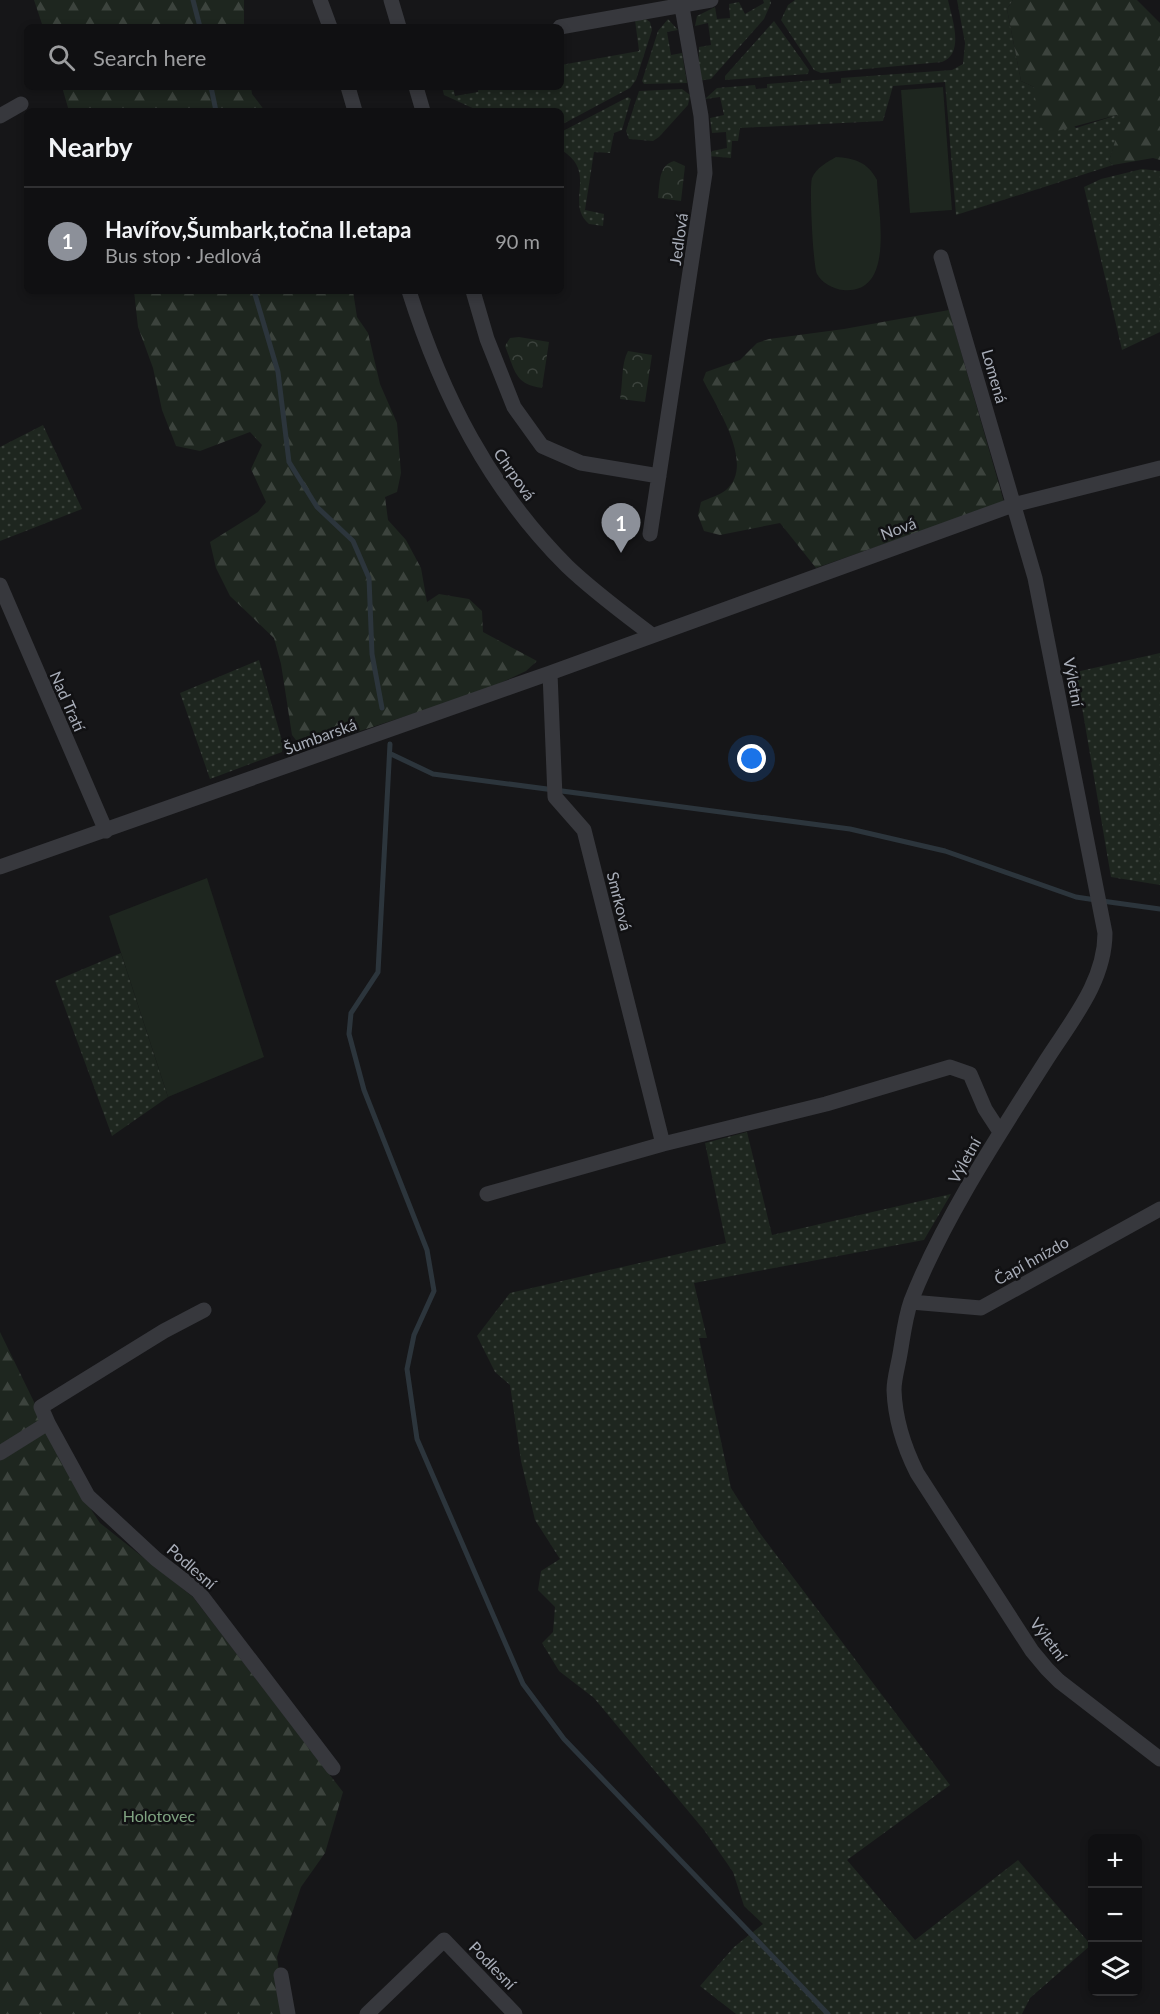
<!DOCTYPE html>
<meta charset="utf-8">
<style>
:root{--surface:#101012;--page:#1e1e20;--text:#f1f3f6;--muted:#9c9d9f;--line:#303032;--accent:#8c9099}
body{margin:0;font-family:Lato,sans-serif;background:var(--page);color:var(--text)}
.controls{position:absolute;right:18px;bottom:18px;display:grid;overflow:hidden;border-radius:9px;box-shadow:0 3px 9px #0003}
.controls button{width:54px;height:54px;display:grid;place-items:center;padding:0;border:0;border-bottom:2px solid var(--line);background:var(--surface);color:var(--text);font:30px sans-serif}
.you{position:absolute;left:752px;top:759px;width:21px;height:21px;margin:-15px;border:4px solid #fff;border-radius:50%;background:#1a73e8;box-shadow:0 0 0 9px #1a73e833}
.badge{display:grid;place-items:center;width:39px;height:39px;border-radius:50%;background:var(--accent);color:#fff;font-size:20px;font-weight:700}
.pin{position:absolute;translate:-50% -50px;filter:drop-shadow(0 2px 3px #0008)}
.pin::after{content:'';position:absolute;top:32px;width:21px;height:18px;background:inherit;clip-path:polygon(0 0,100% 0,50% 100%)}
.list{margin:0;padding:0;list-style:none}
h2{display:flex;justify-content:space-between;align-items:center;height:78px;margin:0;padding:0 24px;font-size:26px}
h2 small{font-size:20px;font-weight:400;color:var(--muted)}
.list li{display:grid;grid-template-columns:39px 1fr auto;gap:18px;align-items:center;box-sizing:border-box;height:108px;padding:0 24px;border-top:2px solid var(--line)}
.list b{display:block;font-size:22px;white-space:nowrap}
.list p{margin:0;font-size:20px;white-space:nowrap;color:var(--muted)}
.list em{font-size:20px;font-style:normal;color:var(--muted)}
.icon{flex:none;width:33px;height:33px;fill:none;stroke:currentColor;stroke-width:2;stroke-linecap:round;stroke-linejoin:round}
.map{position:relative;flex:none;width:1160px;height:2014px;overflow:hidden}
.search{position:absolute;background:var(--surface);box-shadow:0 3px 9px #0003;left:24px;top:24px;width:540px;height:66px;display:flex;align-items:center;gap:15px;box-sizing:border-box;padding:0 21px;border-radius:9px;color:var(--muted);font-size:22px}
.panel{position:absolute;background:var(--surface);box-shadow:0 3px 9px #0003;left:24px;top:108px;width:540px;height:186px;border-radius:9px}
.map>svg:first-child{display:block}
.grass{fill:url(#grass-dots)}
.forest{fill:url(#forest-firs)}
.park{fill:url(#park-crowns)}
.garden{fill:#1e261f}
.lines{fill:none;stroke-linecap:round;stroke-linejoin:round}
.stream{stroke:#2c353c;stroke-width:5}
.street{stroke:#37383d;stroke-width:15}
.labels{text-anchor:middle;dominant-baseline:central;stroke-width:5;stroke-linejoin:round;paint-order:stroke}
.street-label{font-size:16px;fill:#a8adb8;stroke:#111113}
.park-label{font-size:16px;fill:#7fa381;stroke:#111113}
</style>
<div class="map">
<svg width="1160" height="2014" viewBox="0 0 1160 2014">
<defs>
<pattern id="grass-dots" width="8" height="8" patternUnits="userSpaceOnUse" patternTransform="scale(1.5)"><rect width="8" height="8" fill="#1e261f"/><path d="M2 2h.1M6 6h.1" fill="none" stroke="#3c433d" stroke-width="1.8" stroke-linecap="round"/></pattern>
<pattern id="forest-firs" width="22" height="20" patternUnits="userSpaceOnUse" patternTransform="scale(1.5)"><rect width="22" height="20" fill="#1e261f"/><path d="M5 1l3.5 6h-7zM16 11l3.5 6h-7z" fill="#3c433d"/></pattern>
<pattern id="park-crowns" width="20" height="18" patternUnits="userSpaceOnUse" patternTransform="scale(1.5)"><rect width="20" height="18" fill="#1e261f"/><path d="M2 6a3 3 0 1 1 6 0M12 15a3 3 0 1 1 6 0" fill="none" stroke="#3c433d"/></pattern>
</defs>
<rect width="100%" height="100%" fill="#161618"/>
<path class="grass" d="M763,0H770L771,3L764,19L711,79L698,81L699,47L711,45L708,23L695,26L697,16L715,7L717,19L730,18L729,4L739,2L745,14L764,3Z
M795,0H948C952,19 965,53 942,62L821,73L814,70L781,20L788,5Z
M957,0H1013L1007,9L1021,81L1034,87L1076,128L1117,115L1122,122L1109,161L1113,165L956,215L945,82L893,86L883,121L740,128L738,141H732L731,158L708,156L712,151L727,148L726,132L712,133L710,118L724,115L720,97L705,99L717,88L755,85L756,89L767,88V84L829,79V84L841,83V78L952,70L963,64L965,43Z
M646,19L650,22L652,30L636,80L630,88L561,125V111H479L444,95L442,87H453L455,96L478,92V87H561V65L639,51L635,20Z
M668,19L678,30L667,32L671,55L682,53L687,83L644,84L642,81L658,31Z
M774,21L809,70L808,74L725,80V76Z
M682,89L690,95L688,105L659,137L653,141L629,139L626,131L639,91Z
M628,97L631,99L630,102L622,130L614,133L610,153L594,152L585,210L604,214L603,226L589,224C564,202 599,172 561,150V132Z
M1142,169L1160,171V332L1122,350L1084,187L1101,179Z
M43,425L82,509L0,541V447Z
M1160,653V885L1111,877L1076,672Z
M259,660L283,744L282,752L210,779L180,693Z
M121,953L168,1097L112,1136L55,981Z
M747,1132L772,1235L951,1194L924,1240L694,1283L707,1338H699L731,1488L759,1532L950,1785L847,1860L915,1940L1018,1860L1091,1945L1030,1998L1022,2014H736L700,1986L734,1947L763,1924L744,1906L733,1872L704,1830L594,1698L559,1671L542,1643L553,1632L555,1607L538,1590L541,1571L560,1559L535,1520L521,1461L510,1385L495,1372L477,1336L510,1293L726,1243L705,1143Z"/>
<path class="forest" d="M34,0H244V27H43Z
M1013,0H1137L1160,23V160L1153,158L1113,165L1109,161L1121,122L1117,115L1050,133L1038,124L1034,87L1021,81L1007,9Z
M62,87H251L252,94L265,111H69Z
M134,291H353L357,317L368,333L380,384L397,423L401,473L397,492L385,497L388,520L406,540L421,568L427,602L439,594L469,599L482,611L483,632L537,661L526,671L486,690L317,745L299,744L292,735L281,664L274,638L230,596L216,568L210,542L258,512L266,502L251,469L262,445L250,432L200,451L176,446L162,410L153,368L138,327Z
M949,310L1004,502L816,568L780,523L720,535L704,531L698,515L701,502C709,498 720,495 726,490C756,465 716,406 703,380L706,372L740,360L757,343L769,339L844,329Z
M0,1332L73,1482L100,1523L193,1597L343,1792L325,1853L301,1887L277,1957L285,2014H0Z"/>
<path class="park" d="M674,161L685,166L681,201L658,198C660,184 658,165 674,161Z
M519,337L549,342L542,388C514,384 515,370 505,346L510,338Z
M628,351L652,355L645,402L620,399C623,384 621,363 628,351Z"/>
<path class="garden" d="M943,87L952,210L910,213L901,90Z
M836,157C854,158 868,162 877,180C878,212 896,295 843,290C833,289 822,283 817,274C813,266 809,187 812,178C816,168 827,162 836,157Z
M207,878L264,1057L168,1097L109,916Z"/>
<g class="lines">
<path class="stream" d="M193,0L200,27
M211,87L216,111
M254,291L278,372L289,462L317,507L353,541L369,578L372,654L382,708
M390,744L378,972L351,1013L349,1034L364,1090L427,1250L434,1291L414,1335L407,1369L417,1439L523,1684L564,1739L828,2014
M391,754L433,774L850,829L945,851L1076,897L1096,900
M1102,901L1160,909"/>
<path class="street" d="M320,0L330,27
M391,0L399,27
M560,27L711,0
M348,87L355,111
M416,87L423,111
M0,116L21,104
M941,257L1035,578L1105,933C1105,981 1072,1020 1047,1059C1000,1133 943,1219 911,1301C905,1318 903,1337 900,1354C898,1366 894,1379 894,1390C895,1419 904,1447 917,1473L1032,1651L1047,1669L1059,1681L1160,1759
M409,291C442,395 489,488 567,566C593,591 623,613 652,635
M473,291L487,339L514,407L542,446L581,463L659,476
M650,534L705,173L701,116L682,7
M0,585L106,831
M550,673L555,797L584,830L663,1144
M0,867L550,673L1013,505L1160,468
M487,1194L663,1144L826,1104L950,1067L970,1074L985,1109L1000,1132
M911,1302L981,1308L1160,1209
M48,1423L41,1407L164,1331L204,1310
M0,1453L48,1423L88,1496L156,1559L198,1591L333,1768
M281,1975L288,2014
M367,2014L444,1940L515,2014"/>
</g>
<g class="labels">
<g class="street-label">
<text transform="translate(678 239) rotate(-82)">Jedlová</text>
<text transform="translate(995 376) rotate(74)">Lomená</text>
<text transform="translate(515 474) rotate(55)">Chrpová</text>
<text transform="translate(898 528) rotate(-20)">Nová</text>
<text transform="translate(1074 682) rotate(79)">Výletní</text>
<text transform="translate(68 701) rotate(66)">Nad Tratí</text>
<text transform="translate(320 736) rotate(-20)">Šumbarská</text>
<text transform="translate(620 901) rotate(76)">Smrková</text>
<text transform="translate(964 1160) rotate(-61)">Výletní</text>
<text transform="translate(1031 1260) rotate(-29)">Čapí hnízdo</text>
<text transform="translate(192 1566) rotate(41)">Podlesní</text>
<text transform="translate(1049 1639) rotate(53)">Výletní</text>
<text transform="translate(493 1965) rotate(46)">Podlesní</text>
</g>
<g class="park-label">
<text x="159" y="1815">Holotovec</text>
</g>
</g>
</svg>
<div class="controls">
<button>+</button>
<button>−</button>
<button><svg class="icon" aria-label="layers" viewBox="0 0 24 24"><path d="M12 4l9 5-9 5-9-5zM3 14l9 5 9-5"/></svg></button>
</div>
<div class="you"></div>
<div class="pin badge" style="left:621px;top:553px">1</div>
<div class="search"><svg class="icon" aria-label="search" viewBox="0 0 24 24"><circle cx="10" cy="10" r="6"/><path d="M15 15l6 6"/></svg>Search here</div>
<section class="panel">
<h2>Nearby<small></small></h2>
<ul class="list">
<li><span class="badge">1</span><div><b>Havířov,Šumbark,točna II.etapa</b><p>Bus stop · Jedlová</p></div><em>90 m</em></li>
</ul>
</section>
</div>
